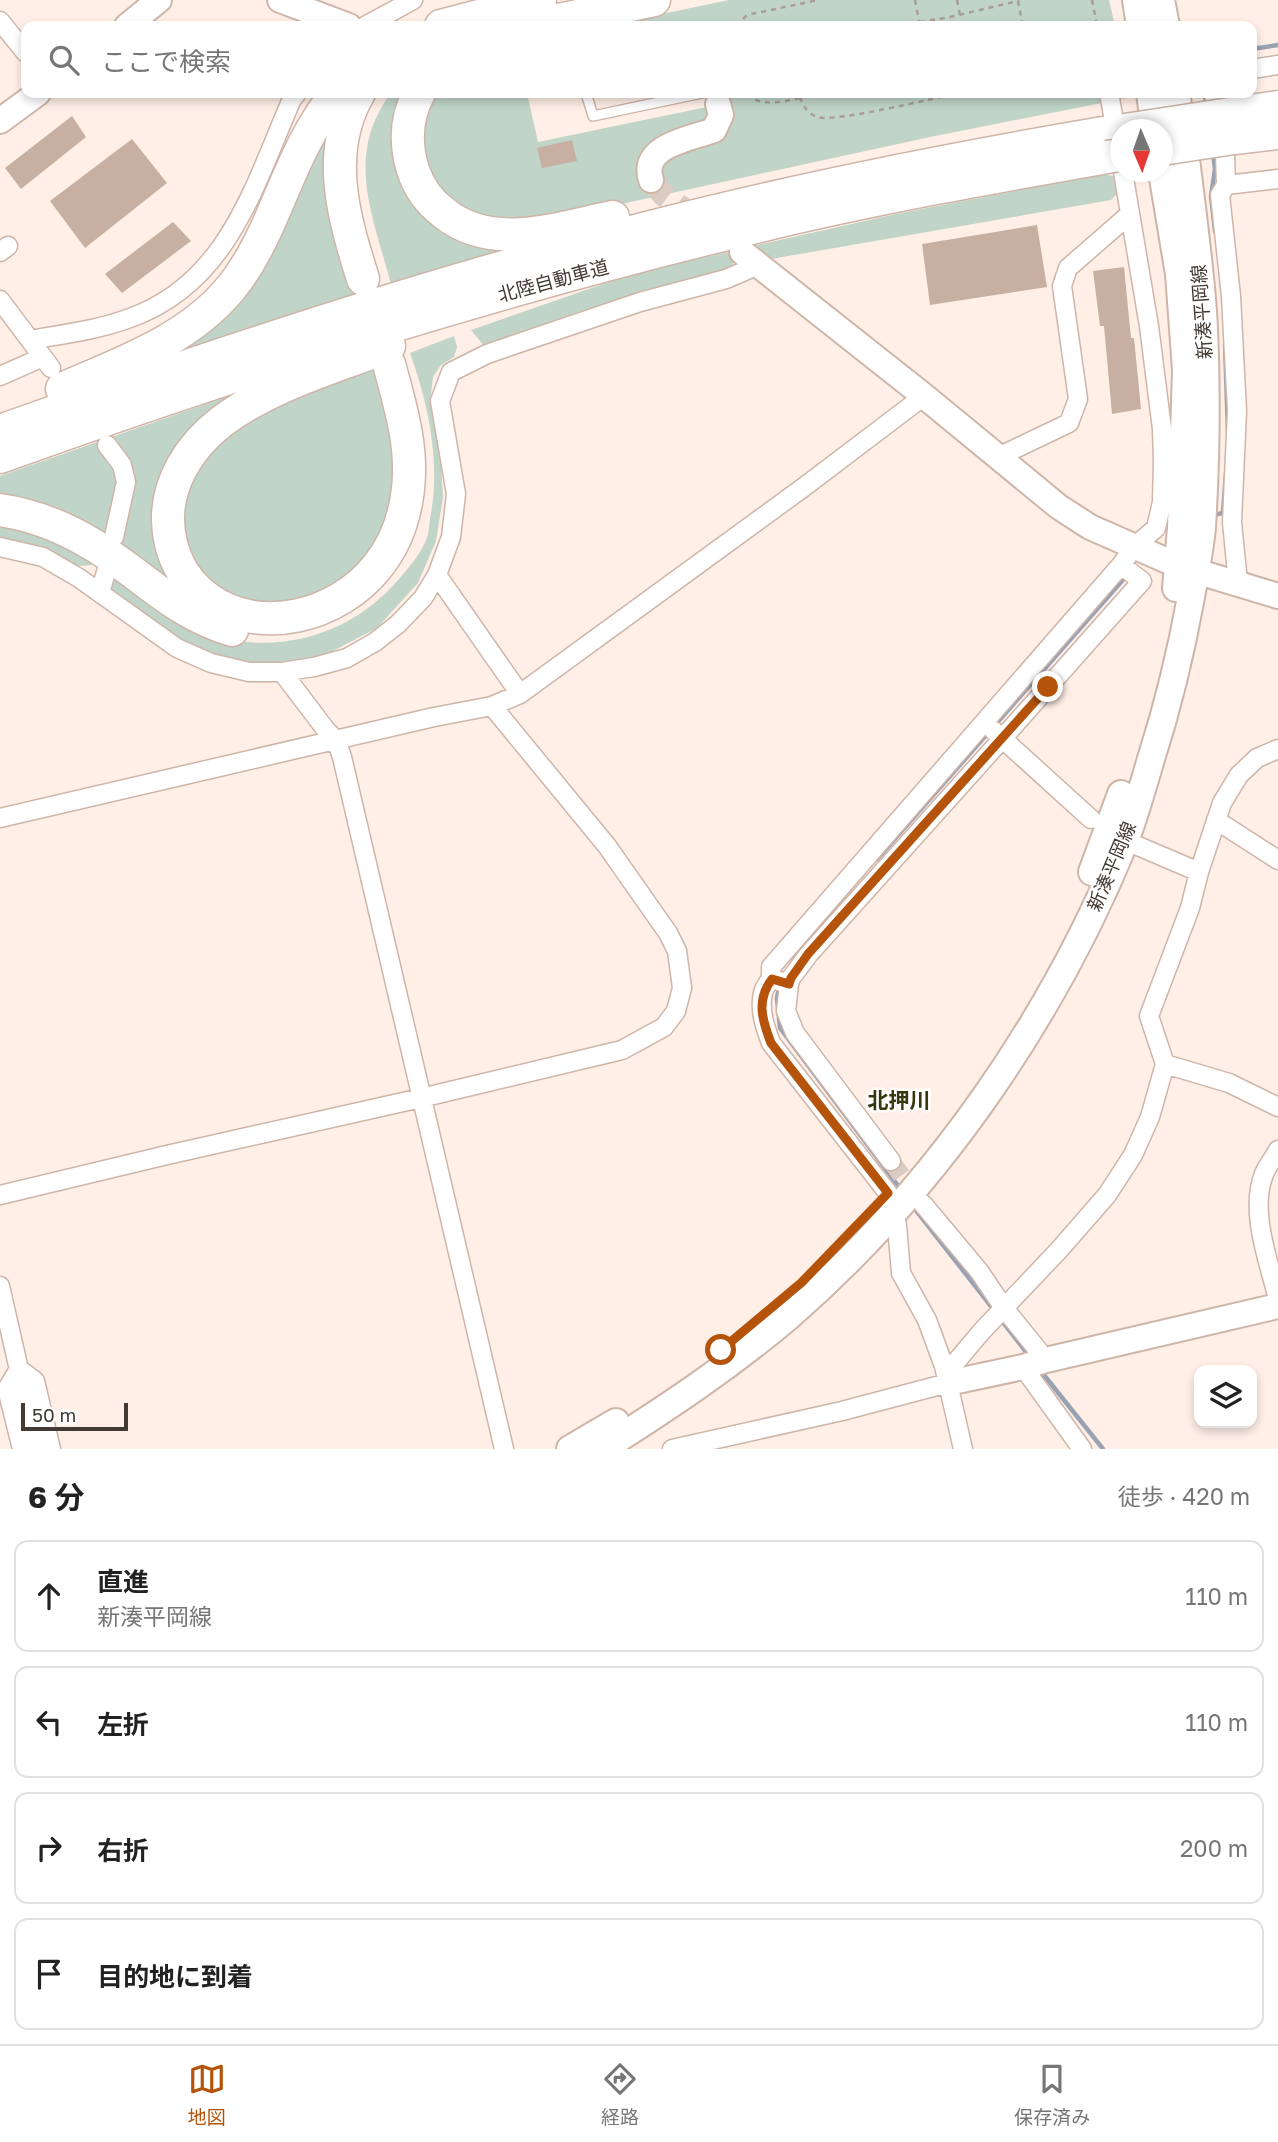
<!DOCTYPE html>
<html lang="ja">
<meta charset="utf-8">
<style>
:root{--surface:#fff;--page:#f6f6f6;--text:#222;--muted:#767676;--line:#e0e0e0;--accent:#b45309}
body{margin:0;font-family:"Golos Text","Noto Sans JP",sans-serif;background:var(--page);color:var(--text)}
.controls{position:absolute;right:21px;bottom:21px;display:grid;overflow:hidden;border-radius:14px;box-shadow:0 4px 10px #0003}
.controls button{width:63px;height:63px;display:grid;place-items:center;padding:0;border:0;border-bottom:2px solid var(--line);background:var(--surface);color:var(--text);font:35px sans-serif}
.compass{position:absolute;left:1110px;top:119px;width:63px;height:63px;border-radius:50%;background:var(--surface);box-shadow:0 4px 10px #0003;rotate:178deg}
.scale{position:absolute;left:21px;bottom:18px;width:107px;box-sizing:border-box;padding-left:7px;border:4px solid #443a34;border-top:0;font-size:19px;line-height:24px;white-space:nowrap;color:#443a34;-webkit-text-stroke:5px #fff;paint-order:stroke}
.stop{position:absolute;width:21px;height:21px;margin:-16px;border:5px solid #b45309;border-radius:50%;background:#fff}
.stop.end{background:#b45309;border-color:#fff;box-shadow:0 2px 7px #0008}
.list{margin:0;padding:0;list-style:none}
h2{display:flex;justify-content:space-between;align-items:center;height:91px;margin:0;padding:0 28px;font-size:30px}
h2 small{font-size:23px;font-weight:400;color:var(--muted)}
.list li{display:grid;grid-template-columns:46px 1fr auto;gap:21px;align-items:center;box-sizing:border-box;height:112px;margin:0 14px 14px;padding:0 14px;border:2px solid var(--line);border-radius:14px}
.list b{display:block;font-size:26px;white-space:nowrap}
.list p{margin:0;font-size:23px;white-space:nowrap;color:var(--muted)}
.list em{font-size:23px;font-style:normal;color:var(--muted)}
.icon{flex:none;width:38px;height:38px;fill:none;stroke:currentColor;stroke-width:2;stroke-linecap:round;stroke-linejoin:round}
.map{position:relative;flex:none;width:1278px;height:1449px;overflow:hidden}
.search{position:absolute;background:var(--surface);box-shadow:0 4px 10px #0003;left:21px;right:21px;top:21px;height:77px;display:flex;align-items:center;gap:18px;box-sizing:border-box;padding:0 24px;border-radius:14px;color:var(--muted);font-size:26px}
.sheet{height:595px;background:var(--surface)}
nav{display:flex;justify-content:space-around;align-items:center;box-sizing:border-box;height:98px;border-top:2px solid var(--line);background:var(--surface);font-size:19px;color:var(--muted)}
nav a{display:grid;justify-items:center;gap:4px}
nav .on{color:var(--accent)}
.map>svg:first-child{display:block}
.green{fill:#c0d5c8}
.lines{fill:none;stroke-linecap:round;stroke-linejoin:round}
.stream{stroke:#99a2b3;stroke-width:4.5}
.building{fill:#c7afa1}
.street-tunnel{stroke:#dacbc3;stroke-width:18;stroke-dasharray:18 9;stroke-linecap:butt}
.secondary-tunnel{stroke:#dacbc3;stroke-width:24;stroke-dasharray:24 12;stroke-linecap:butt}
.lane-casing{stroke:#ceb5a8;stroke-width:12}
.street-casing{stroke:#ceb5a8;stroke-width:21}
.secondary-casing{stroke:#ceb5a8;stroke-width:28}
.primary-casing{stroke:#ceb5a8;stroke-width:30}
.highway-casing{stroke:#ceb5a8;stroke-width:35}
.path{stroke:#aa9d96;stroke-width:2.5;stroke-dasharray:5 5;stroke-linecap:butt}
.lane{stroke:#fff;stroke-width:9}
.street{stroke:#fff;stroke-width:18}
.secondary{stroke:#fff;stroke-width:24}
.primary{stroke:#fff;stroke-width:26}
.highway{stroke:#fff;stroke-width:32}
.highway-bridge-casing{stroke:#ceb5a8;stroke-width:35;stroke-linecap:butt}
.highway-bridge{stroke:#fff;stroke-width:32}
.route{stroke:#b45309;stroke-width:9}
.labels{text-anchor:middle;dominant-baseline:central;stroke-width:5;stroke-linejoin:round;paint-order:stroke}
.street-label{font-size:19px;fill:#443a34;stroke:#fff}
.neighbourhood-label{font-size:21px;font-weight:bold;fill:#36380f;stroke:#fff}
</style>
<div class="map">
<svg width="1278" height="1449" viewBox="0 0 1278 1449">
<rect width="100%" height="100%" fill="#ffefe7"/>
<path class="green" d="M729,0H1109L1115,26H717L715,23L697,26H604Z
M391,93H410L415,195L543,241L391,284C373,216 344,155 391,93Z
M435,93H527L538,142L726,103L724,93H1136L1137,96L935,136L580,213L504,222L458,208L427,168L420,145L422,117Z
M331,109L360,293L232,334L144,365L196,330Z
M1103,174L1118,177L1117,194L1111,200L771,259L748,247L896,214Z
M732,251L733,269L649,290L578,312L484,346L471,330L629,275Z
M454,336L457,347L454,357L441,365L433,377L431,393L441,463L443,497L436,541L418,583L377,628L329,653L302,662L263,667L241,666L177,642L119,597L110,586L112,573C141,590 170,606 200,623C210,628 221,638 232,640C296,651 357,628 399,579C409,567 420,555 426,540C429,534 429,526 430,519C441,463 429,406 410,353Z
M375,366L385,388L400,484L384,537L346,582L313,599L279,607L232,599L187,562L180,513L185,491L212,448L269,406Z
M286,376L174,466L184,591L0,503V476Z
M0,521L38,529L94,561L91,565C68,569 64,557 44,550C30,545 15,541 0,539Z"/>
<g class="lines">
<path class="stream" d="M1252,49L1278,45
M1205,93L1206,106
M1213,153L1215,169L1211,196L1215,231
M1225,344L1228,433
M1213,515L1223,513L1226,473
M877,859L1128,574
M779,986L777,998L780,1028L902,1191
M911,1204L994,1310
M999,1317L1030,1357
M1040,1370L1103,1449"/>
</g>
<path class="building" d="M72,116L86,137L21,189L5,168Z
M132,139L167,183L85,248L50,201Z
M572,140L577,161L542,168L537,148Z
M173,222L191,241L122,293L105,274Z
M1037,225L1047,287L930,305L922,244Z
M1124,267L1131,338H1134L1141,409L1112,414L1104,326H1100L1093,271Z"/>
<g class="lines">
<path class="street-tunnel" d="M891,1161L918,1198"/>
<path class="secondary-tunnel" d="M651,180L664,195L702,223"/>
<defs>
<path id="lane" d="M586,93L593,116L702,93"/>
<path id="street" d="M0,21L26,53
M365,26L413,0
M1252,69L1278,65
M1109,93L1118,143
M1214,93L1225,154L1226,185
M0,252L8,246
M0,300L51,368
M31,340C64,334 98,330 130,318C228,283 254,186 292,99L297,93
M0,376L43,357
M107,445L122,465L126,482L114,537
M998,457L1069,423L1078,399L1062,286L1068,268L1130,214
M0,547L43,557L79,578L177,648L211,663L249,672H282L314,667L347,658L375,642L398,624L423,598L437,575L451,537L456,494L440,401L451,372L487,354L640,302L726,279L759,265
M437,575L520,694
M1238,583L1232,522L1237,411L1231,296L1220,195L1226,185L1278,179
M100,593L106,572
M282,672L326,730L336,740L342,757L504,1449
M994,731L1091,819
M0,818L434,717L492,706L520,694L804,487L924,396
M1216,820L1278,860
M1138,846L1199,872
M772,979L789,984L791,978L809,954L1002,739L1142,581L1121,565
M789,984L786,1011L795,1033L891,1161
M1165,1064L1229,1083L1278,1107
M1278,1150C1274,1158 1267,1166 1264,1174C1249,1211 1269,1262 1278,1299
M0,1195L167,1155L421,1098L622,1050L664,1027L676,1011L682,988L677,951L668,933L607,846L492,706
M923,1204L979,1271L1004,1308L1046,1360
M0,1286L37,1449
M1023,1367L1082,1449
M948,1383L955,1363L982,1331L1059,1250L1107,1195L1133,1155L1150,1117L1165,1064L1149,1016L1190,908L1199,872L1222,803L1239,775L1257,758L1278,749
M22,1449L7,1389L19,1369L35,1381L51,1449
M672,1449L842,1411L948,1383
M963,1449L944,1366L927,1320L901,1273L897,1225L888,1193L771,1043C765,1027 759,1010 763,993C766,980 772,986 771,967L1121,565L1134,547L1156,528L1162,502L1163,461L1162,429L1149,326L1123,172"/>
<path id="secondary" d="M280,0L349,26
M127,26L159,0
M0,121L38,93
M651,180C640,145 691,139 714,130L721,115L718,104
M742,252L924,396L1059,507L1090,527L1179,566L1278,596
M948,1383L1023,1367L1046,1360L1278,1306"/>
<path id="primary" d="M1136,0L1140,26
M1161,0L1166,26
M1150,93L1155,130
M1162,172L1179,274L1186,370L1181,528L1176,588
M1092,872L1121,794
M570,1449L616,1422
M602,1449C667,1408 730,1366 789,1316C935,1189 1052,1020 1125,841C1135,815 1143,786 1151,759C1168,706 1181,652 1191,597C1195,574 1200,550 1202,527C1206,461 1207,394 1204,329C1203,302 1200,276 1197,250C1191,197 1185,145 1176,93"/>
<path id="highway" d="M441,26L540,0
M530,26L654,0
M359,93C324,153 344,218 363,279
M419,93C406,117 405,144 413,170C419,188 429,202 444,213C492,252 558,228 613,217
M1230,114L1278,107
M1234,138L1278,133
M389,346C333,368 270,385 221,422C190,446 167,482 168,521C169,552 182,580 207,598C260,637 338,616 377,567C395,545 405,517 408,489C413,446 400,405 389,364
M62,389C121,363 188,340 230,289C246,270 258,247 268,225C288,180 305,131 337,93
M0,431C213,355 428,284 647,228C798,189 950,159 1103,133
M0,457C252,366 507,286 768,224C880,197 994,177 1107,157
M0,510C35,515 66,528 95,546C144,576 175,613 232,630"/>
</defs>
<use href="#lane" class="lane-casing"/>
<use href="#street" class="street-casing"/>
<use href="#secondary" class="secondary-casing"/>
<use href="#primary" class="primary-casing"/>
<use href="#highway" class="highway-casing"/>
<path class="path" d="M915,0L920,26
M957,0L960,15
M1092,0L1097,26
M920,22L950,17L1018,1L1023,26
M736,26L747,15L818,0
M748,93C759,112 803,97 821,93
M800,97C803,106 808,114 817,117C833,123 935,98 958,93"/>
<use href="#lane" class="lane"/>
<use href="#street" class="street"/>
<use href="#secondary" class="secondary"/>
<use href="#primary" class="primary"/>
<use href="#highway" class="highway"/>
<defs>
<path id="highway-bridge" d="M1125,130L1230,114
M1162,149L1234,138
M1107,157L1120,155"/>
</defs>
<use href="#highway-bridge" class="highway-bridge-casing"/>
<use href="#highway-bridge" class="highway-bridge"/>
</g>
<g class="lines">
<path class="route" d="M721,1350L801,1283L888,1193L771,1043C762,1020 756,1000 772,979L789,984L791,978L808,954L1048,687"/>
</g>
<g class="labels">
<g class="street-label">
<text transform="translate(553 280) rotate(-15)">北陸自動車道</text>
<text transform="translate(1201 312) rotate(-94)">新湊平岡線</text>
<text transform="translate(1111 866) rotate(-67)">新湊平岡線</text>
</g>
<g class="neighbourhood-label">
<text x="899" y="1100">北押川</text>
</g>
</g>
</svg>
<div class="controls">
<button><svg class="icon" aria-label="layers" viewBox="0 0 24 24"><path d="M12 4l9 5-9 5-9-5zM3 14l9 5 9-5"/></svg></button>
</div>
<svg class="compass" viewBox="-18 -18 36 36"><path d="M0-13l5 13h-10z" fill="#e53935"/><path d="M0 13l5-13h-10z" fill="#767676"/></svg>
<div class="scale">50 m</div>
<div class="stop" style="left:721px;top:1350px"></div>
<div class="stop end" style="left:1048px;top:687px"></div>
<div class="search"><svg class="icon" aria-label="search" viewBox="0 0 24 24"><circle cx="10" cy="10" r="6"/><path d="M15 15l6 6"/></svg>ここで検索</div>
</div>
<section class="sheet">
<h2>6 分<small>徒歩 · 420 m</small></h2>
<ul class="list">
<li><svg class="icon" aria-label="ahead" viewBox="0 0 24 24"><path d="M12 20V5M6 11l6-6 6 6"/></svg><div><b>直進</b><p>新湊平岡線</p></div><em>110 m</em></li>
<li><svg class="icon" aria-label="left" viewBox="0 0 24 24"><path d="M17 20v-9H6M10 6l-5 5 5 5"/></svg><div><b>左折</b></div><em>110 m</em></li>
<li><svg class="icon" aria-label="right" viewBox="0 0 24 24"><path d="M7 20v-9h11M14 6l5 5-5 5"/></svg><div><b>右折</b></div><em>200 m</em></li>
<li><svg class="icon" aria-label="arrive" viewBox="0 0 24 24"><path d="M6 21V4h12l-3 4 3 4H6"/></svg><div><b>目的地に到着</b></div></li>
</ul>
</section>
<nav>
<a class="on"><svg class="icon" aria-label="map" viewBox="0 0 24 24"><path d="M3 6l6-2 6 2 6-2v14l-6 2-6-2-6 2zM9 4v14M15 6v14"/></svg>地図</a>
<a><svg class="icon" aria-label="directions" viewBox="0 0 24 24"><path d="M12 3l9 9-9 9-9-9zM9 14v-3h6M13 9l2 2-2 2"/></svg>経路</a>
<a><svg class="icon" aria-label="saved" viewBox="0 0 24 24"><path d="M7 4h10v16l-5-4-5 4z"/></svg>保存済み</a>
</nav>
